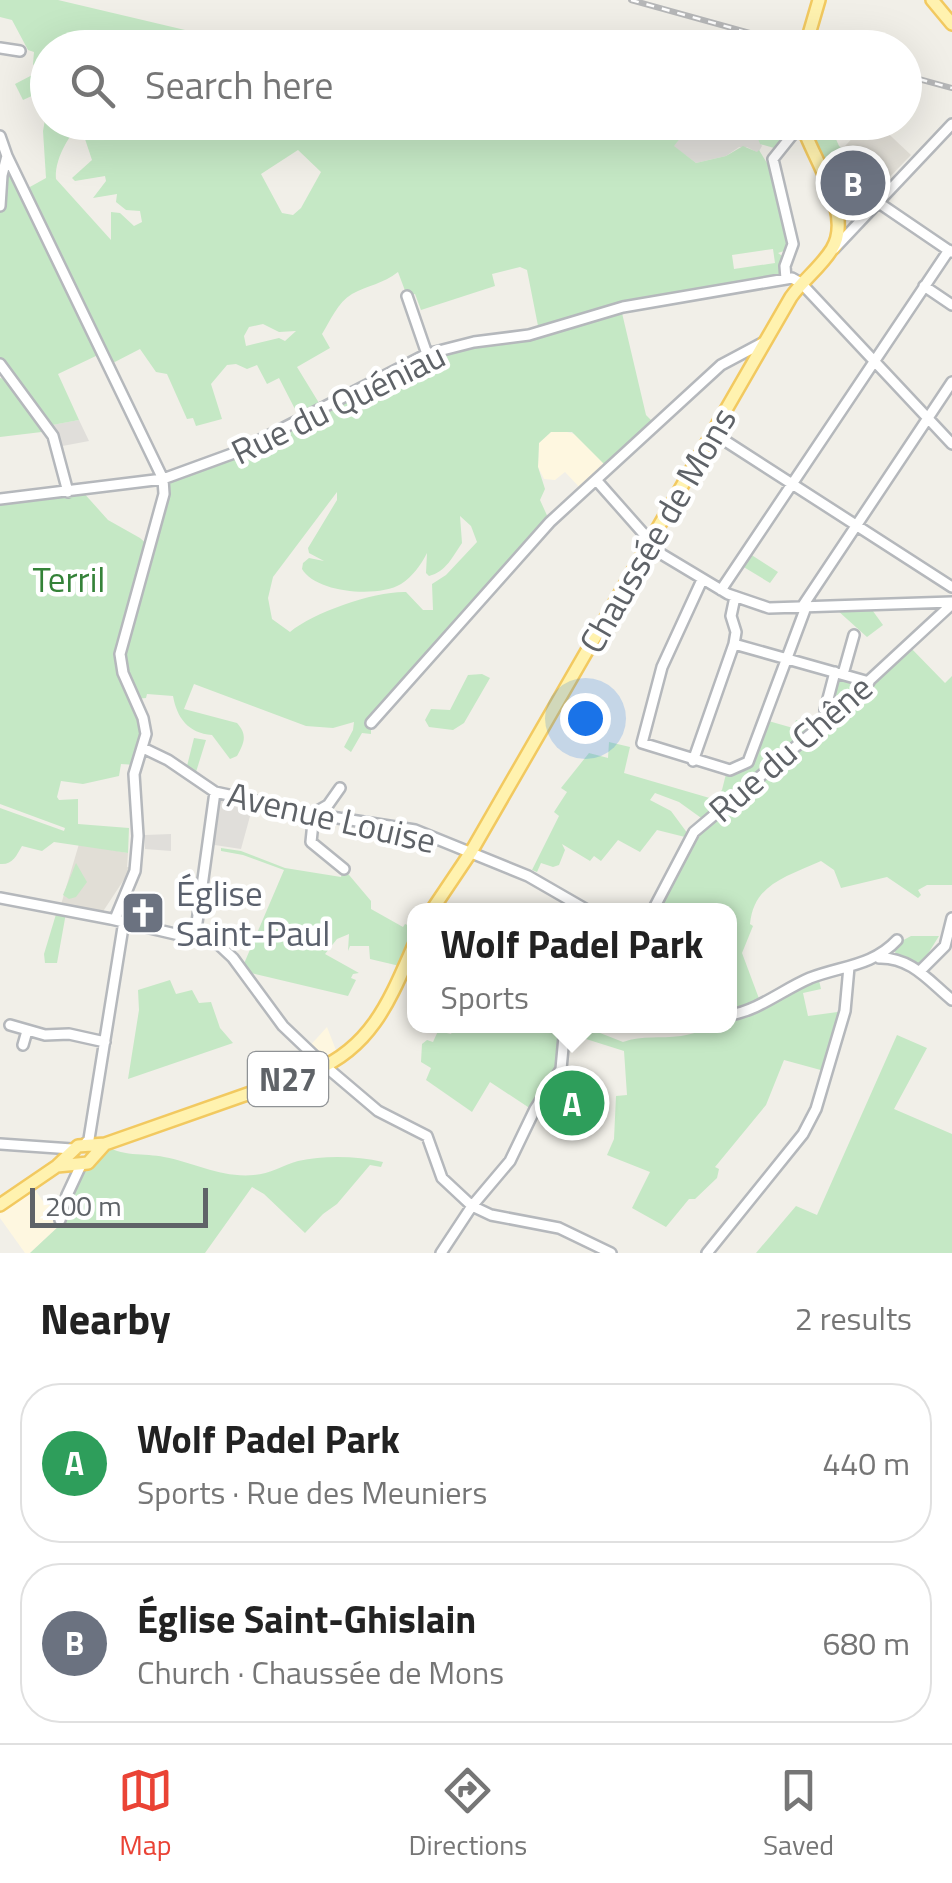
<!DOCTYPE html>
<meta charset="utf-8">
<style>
:root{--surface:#fff;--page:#f2f2f2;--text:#222;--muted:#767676;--line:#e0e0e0;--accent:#ea4335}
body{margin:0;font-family:"Titillium Web",sans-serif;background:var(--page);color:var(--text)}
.scale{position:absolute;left:30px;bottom:25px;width:178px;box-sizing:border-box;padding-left:10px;border:5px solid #5f6368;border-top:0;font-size:28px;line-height:35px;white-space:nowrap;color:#5f6368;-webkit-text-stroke:8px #fff;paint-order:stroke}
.you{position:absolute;left:585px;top:718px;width:35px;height:35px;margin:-25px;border:8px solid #fff;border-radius:50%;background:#1a73e8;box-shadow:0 0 0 15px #1a73e833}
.badge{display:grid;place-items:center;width:65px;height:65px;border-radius:50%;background:var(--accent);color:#fff;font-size:32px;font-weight:700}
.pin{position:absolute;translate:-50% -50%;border:5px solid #fff;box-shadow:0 2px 10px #0006}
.popup{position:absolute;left:407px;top:903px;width:330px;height:130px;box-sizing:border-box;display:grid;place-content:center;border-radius:20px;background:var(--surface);filter:drop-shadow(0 2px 8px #0005);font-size:32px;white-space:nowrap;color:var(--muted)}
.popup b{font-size:38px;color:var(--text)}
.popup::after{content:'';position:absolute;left:50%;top:100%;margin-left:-20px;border:20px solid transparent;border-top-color:var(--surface)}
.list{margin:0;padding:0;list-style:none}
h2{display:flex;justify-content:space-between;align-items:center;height:130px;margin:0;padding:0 40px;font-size:42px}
h2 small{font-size:32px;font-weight:400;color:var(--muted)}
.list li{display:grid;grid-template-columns:65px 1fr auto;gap:30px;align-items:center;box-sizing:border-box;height:160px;margin:0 20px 20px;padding:0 20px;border:2px solid var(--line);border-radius:40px}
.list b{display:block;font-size:38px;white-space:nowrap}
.list p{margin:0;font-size:32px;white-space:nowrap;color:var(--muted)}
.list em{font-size:32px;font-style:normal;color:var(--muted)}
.icon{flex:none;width:55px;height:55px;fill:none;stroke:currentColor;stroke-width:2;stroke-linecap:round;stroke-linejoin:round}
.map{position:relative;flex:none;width:952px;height:1253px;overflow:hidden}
.search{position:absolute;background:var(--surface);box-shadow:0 10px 40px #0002;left:30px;right:30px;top:30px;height:110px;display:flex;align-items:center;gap:25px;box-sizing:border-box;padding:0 35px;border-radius:55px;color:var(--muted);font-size:38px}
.sheet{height:490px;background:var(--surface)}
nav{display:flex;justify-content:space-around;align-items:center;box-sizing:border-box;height:140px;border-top:2px solid var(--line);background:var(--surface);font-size:28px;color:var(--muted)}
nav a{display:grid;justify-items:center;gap:5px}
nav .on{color:var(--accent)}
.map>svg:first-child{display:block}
.commercial{fill:#fef7e0}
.industrial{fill:#e0deda}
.education{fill:#e1ded6}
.green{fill:#c5e8c5;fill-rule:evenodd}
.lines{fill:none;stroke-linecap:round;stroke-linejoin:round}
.minor-casing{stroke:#b5b8bc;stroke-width:14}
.major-casing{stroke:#f2c960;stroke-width:16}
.minor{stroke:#fff;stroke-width:9}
.major{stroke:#fff2af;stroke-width:11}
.rail-casing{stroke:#b6b7b8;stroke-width:6}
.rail{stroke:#fff;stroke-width:2.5;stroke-dasharray:8;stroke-linecap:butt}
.labels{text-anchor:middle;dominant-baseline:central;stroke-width:9;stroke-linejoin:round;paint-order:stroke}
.shield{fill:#fff;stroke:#8f9295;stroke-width:2.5}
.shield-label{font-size:32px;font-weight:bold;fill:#5f6368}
.street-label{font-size:35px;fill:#5f6368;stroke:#fff}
.park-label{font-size:35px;fill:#348238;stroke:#fff}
.worship-label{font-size:35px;fill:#5b616d;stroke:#fff;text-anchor:start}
</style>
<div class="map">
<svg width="952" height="1253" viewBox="0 0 952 1253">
<rect width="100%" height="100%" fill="#f1efe8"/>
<path class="commercial" d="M564,431L577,435L609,469L584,492L565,472L555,480L544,479L538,467L539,443L551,432Z
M327,1027L339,1058L325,1066L307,1049Z
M31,1184L45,1204L63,1209L60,1225L30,1253H25L0,1218V1205Z"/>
<path class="industrial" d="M683,122L752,123L762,146L758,153L747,147H739L726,156L696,163L673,146L689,128Z
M79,420L89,441L57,447L46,426Z
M214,793L255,798L241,849L208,844Z
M171,834V851L145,849V835Z"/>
<path class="education" d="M867,123H877L911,155L874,193L843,165V148Z
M79,844L128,853L127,867L132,868L133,874L127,875L100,916L60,908Z"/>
<path class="green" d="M0,0H58L257,47L48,48L47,89L23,100L15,84L38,72L33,64L34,52L28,50L12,20L0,17Z
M617,35H646L636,47H543Z
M672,36H678L738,47H677L669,43Z
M47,108L48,122L84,123C69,132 54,161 56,179L111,240V212L120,213L134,226L142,222L140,211L126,210L116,202L117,194L93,198L106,181L105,176L75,181L72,178L92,160L83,133L90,123H683L689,127L674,146L696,163L726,156L743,146L757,152L759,150L770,168L775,167L792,242L787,250L778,253L785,258L782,274L728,283L729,286L617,312L622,313L646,415L656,425L609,469L572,432H551L539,443L538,467L545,489L540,500L550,522L371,726V734L362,733L351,752L344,747L353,730L354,722L333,728L306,726L194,684L184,709L237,723C248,735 244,743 237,756L230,759L212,735C188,733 177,718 173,696L147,694L146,698L135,699L145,725L136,765L121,764L119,776L83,784L61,781L57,797L59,800L78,799V824L129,828L128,853L54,842L42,851L22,846C16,856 13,865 0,864V808L64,831L65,828L0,804V499L82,491L108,520L140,538L150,547L166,489L172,481L239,455L251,461L258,457L254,449L416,358L539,331L527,270L520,267L492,274L495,286L421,310L415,294L407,296L398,272C383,284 368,285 352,294C338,302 330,321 322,334L330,348L297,367L319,403L298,415L279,378L267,384L257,365L247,369L236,364L227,365L211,384L222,419L196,426L193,418L187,419L167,374L156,372L140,349L109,365L104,354L98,355L58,374L79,420L47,426L50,431L0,437V378L9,380L0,364V175L8,168L53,262L60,256L28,188L46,178L43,131ZM298,150L321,172L301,208L293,215L282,213L261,174ZM773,249L775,263L734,269L732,255ZM263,324L279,332L296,331L285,341L279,338L246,346L244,336L249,327ZM337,492V500L308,548L309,553L324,561L309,558L303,563L302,569C316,593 378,598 401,584C412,577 421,565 427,553L426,573L429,576C446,572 453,556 462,543L460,516L471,526L477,542L446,575L432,584L433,610H423L406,592C375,591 314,612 290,632L272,619L268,598L273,577Z
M801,122L774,148L760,144L752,123Z
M804,123H829L839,146L850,156L844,164L846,166L827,184Z
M750,554L778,572L770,583L742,566Z
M870,607L883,625L867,637L837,610V608Z
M908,645L945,683L952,676V885H927L918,890L921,895L918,898L887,877L841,888L834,870L821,861C783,878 754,885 750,924L753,926L742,953L761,1004L818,976L821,989L803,993L808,1016L845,1011L828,1072L784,1060L766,1105L715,1167L719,1169L717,1178L695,1199H689L666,1227L632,1208L650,1172L607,1155L614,1139L616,1096L627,1095L624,1051L586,1039L565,1046L564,1060L534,1111L490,1082L472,1112L426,1080L431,1068L421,1062L422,1044L427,1040L433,1042L438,1031L451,1034L455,1026H565L566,1035L595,1031L623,1042C643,1035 660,1039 681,1036C699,1033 711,1026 730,1026V910H653L689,838L657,830L640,852L618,840L601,861L594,856L590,861L562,844L565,850L559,865L553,867L541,863L537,872L532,870L559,816L554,812L567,792L561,788L589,753L608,758L609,742L630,747L624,773L713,799L722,790L727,770L743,766L765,720L793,728L796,720L805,722L825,710L835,672L869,682ZM655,793L679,802L704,820L688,834L671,811L650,800Z
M482,674L490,678L464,723L453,730L429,727L425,720L431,709L450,710L468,675Z
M194,738L206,740L196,772L187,766Z
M221,848L241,851L285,868L341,877L344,869L371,901V909L403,927L405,924L414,928V945L404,967L370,959L369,946H350L348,951L349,934L337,939L325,954L359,973L353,974L351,978L356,980L348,996L247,972L243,966L284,870L243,855L221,851Z
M76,863L87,882L76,897L69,899L63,895Z
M57,911L66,913L57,963H45L44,954Z
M911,936H939L921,965L896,957L894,945Z
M170,980L176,994L192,990L199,1003L211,1002L220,1028L233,1043L128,1079L139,1010L138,990Z
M897,1035L927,1048L894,1109L952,1134V1253H756L796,1206L817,1215Z
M105,1144C118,1157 146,1153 164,1157C196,1163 221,1178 254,1175C270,1174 283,1165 298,1161C325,1155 357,1156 383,1162L381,1167L370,1165L337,1204L323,1214L305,1233L264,1194L252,1187L205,1253H30L60,1225L76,1176Z"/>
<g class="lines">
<defs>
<path id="minor" d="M0,48L20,51
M0,136L7,156L163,479
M832,194L847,208L871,209
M879,203L951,252
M0,206L2,175L7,156
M834,249L952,124
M786,279L785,266L793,244L773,159L801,124
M924,286L952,305
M407,296L427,354
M0,364L53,436L68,492
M713,433L952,587
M597,481L651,542
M0,499L163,479L237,452L427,354L474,342L529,335L623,307L792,278L801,283L952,444
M648,546L728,594L769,608L952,602
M702,580L662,667L642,743L730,770L748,762L806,607
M721,590L949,250
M802,607L952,382
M734,644L869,682
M843,674L854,635
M825,710L835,672
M371,723L550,522L721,365L766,341
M143,748L168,760L215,792L325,816L415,830L528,876L587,910
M693,761L734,644L736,632L731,616L735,597
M314,813L311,842L344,869
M314,813L328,805L340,788
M0,898L111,919L218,944L233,958L283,1026L325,1066L378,1111L427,1136L442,1178L472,1206L491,1215L559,1228L611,1253
M653,910L694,832L819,727L952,604
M115,919L135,871L138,836L134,774L146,734L143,718L123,673L120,654L164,494L163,479
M195,937L215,792
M879,958C911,957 929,981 952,1000
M920,971L945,946L952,918
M730,1015C759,1010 782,990 810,978C841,966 873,966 897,940
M10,1025L45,1035L69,1034L105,1042
M23,1045L27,1031
M0,1144L72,1149
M85,1144L89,1139L124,921
M60,1220L67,1195L81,1165
M441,1253L472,1206L510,1161L535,1109L561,1069L565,1026
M707,1253L803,1134L816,1109L845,1011L849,967"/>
<path id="major" d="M932,0L952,24
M805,48L819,0
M432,910L471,852L791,297C803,280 821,267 832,249C854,214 812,158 801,122
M57,1166L88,1163L105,1144
M0,1205L57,1166L78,1146L105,1144L316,1070C373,1046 391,997 414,945"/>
</defs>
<use href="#minor" class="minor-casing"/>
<use href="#major" class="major-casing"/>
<use href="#minor" class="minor"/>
<use href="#major" class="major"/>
<defs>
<path id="rail" d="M631,0L804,48
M904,75L952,88"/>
</defs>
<use href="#rail" class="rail-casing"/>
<use href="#rail" class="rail"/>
</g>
<defs>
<symbol id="church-square" viewBox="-11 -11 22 22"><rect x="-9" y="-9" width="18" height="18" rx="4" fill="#6b7280" stroke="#fff"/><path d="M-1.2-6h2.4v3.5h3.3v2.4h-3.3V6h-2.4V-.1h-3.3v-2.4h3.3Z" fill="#fff"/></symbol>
</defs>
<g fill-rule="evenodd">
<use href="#church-square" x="118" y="888" width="50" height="50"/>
</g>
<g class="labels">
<rect class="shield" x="248" y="1052" width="80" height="54" rx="8"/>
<g class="shield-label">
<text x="288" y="1079">N27</text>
</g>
<g class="street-label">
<text transform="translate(338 403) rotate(-26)">Rue du Quéniau</text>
<text transform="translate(657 530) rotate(-60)">Chaussée de Mons</text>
<text transform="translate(790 748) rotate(-41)">Rue du Chêne</text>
<text transform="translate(332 817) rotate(13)">Avenue Louise</text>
</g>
<g class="park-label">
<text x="69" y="579">Terril</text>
</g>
<g class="worship-label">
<text x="176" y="893">Église<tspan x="176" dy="40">Saint-Paul</tspan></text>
</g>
</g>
</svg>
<div class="scale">200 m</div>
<div class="you"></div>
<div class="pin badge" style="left:572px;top:1103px;background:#2e9e5b">A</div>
<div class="popup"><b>Wolf Padel Park</b>Sports</div>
<div class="pin badge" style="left:853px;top:183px;background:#6b7280">B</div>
<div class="search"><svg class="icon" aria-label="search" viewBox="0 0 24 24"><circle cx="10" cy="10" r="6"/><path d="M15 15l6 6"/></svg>Search here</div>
</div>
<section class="sheet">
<h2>Nearby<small>2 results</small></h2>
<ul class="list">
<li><span class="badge" style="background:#2e9e5b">A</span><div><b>Wolf Padel Park</b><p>Sports · Rue des Meuniers</p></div><em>440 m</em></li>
<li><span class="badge" style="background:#6b7280">B</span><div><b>Église Saint-Ghislain</b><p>Church · Chaussée de Mons</p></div><em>680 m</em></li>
</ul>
</section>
<nav>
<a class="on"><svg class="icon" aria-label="map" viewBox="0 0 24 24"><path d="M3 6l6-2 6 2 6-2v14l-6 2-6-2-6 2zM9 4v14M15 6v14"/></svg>Map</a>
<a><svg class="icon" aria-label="directions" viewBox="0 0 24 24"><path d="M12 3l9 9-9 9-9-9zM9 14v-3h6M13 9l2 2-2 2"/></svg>Directions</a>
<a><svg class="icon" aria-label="saved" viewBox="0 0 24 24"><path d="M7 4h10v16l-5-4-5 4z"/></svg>Saved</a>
</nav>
